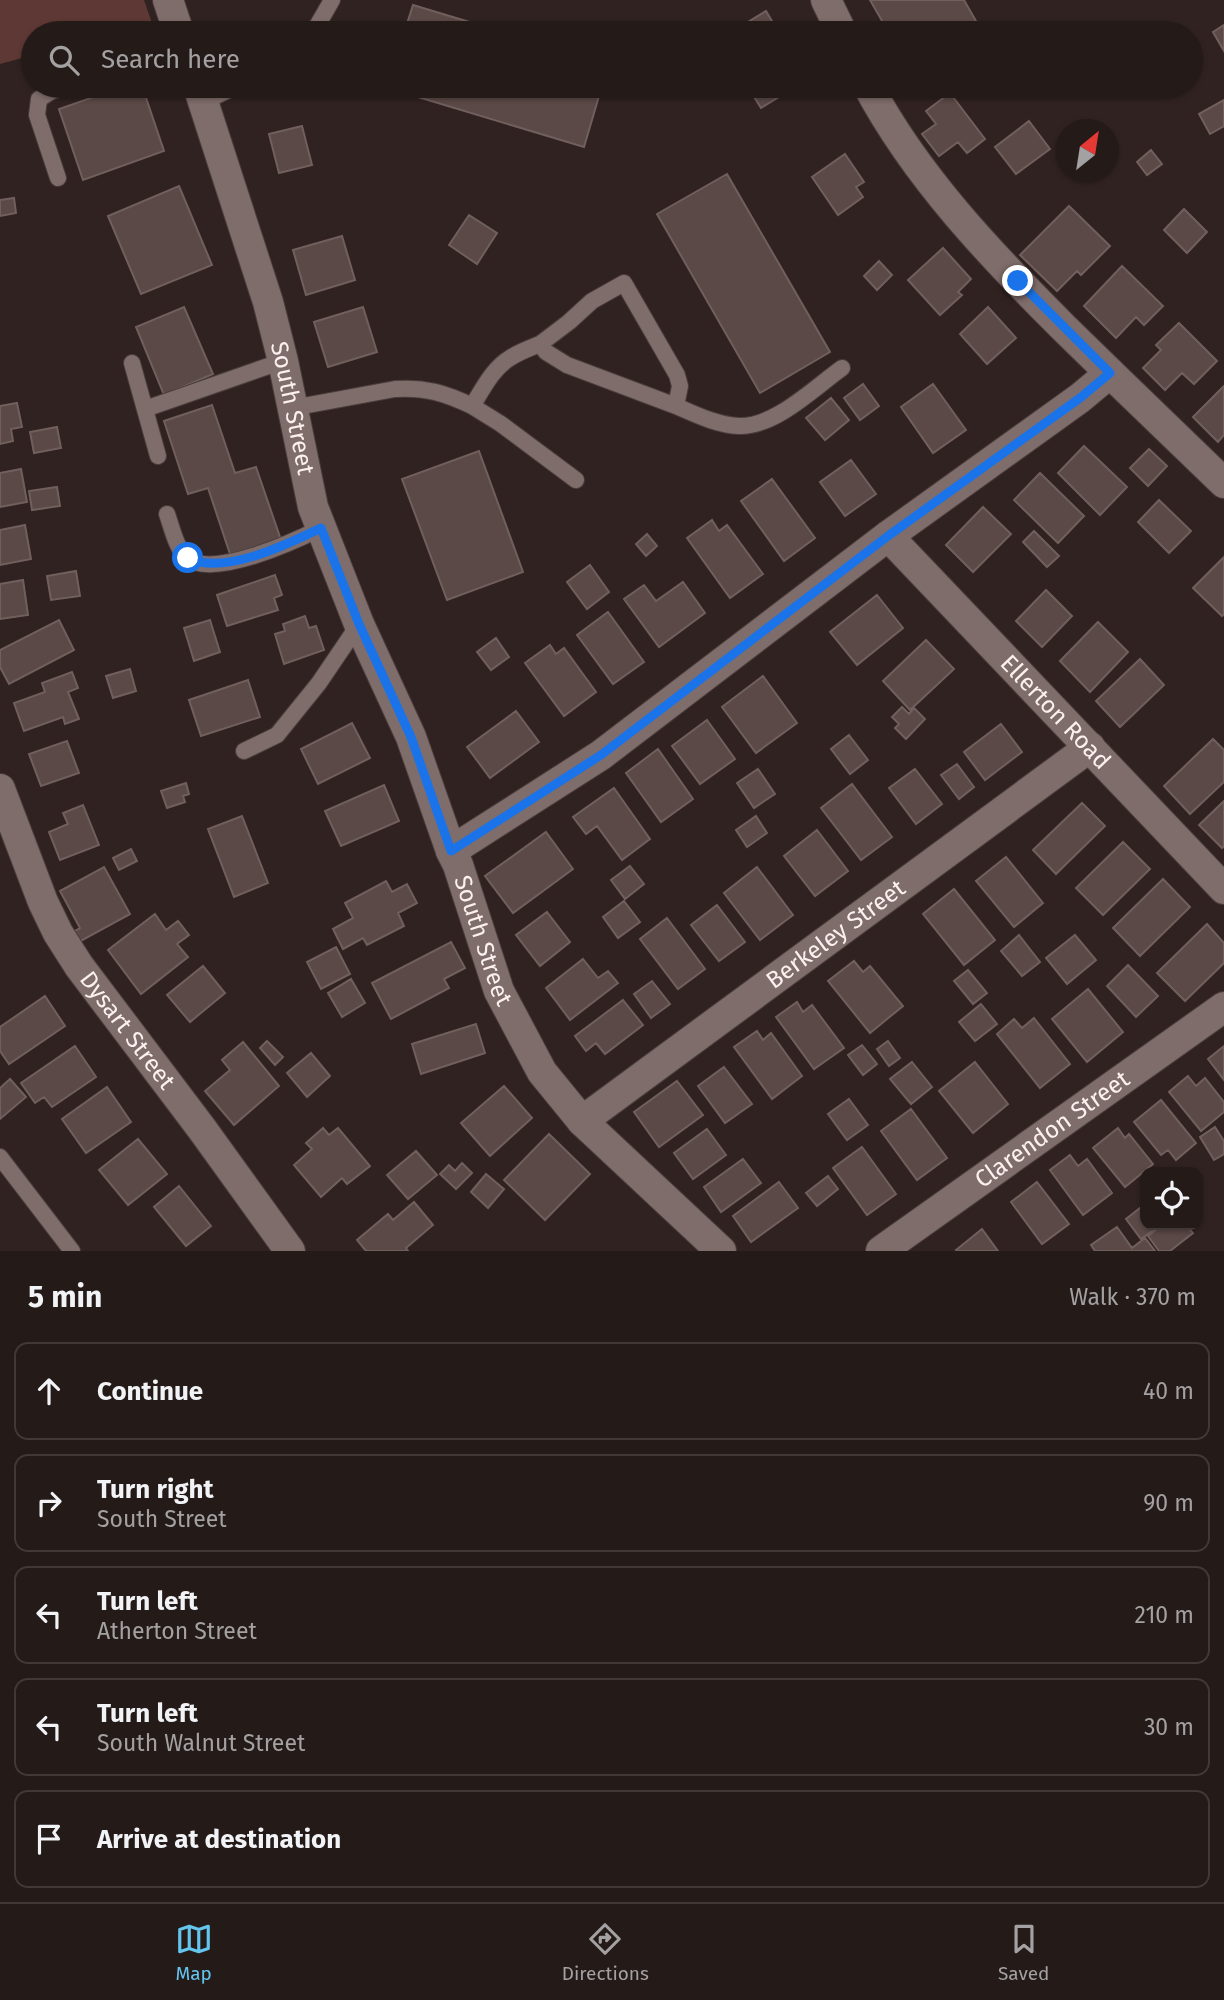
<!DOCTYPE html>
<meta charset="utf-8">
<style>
:root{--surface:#241a18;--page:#302725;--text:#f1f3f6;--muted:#a3a1a2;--line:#413837;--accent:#64c5ee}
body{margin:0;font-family:"Fira Sans",sans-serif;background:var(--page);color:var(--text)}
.controls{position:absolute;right:21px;bottom:21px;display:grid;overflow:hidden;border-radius:14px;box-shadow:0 2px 5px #0004}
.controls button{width:63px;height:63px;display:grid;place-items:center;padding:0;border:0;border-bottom:2px solid var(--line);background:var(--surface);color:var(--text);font:35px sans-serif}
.compass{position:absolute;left:1056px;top:119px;width:63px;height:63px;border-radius:50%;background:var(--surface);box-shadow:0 2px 5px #0004;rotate:30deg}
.stop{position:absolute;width:21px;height:21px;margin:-16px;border:5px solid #1a73e8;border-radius:50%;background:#fff}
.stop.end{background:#1a73e8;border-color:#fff;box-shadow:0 2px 7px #0008}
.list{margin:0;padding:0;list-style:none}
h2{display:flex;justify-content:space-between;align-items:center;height:91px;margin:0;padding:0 28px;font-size:30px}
h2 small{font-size:23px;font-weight:400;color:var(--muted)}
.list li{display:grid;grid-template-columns:46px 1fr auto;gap:21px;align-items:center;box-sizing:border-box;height:98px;margin:0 14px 14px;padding:0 14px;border:2px solid var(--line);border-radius:14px}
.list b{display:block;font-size:26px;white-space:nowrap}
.list p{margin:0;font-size:23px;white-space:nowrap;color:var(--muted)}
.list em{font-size:23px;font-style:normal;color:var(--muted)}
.icon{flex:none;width:38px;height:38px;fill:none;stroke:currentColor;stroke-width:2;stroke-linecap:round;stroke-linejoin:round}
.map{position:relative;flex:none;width:1224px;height:1251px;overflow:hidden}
.search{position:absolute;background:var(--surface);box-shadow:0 2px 5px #0004;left:21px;right:21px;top:21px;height:77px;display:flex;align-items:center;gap:18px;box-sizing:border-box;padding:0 24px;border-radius:38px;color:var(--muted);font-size:26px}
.sheet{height:651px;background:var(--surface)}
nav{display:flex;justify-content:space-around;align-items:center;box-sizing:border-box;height:98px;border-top:2px solid var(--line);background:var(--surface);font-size:19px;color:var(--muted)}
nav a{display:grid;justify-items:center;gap:4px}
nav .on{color:var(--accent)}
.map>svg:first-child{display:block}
.green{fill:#5e3835}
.building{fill:#5a4947;stroke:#705f5d;stroke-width:2}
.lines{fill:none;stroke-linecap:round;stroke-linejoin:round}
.lane-casing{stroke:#4a3e3d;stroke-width:18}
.street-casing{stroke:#4a3e3d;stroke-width:32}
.lane{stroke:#7f6d6b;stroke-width:16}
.street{stroke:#7f6d6b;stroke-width:30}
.route{stroke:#1a73e8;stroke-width:9}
.labels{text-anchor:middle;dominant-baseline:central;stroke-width:5;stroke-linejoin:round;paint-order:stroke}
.street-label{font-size:24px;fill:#fcf1f0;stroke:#261817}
</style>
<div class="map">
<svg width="1224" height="1251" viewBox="0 0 1224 1251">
<rect width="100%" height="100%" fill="#302220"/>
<path class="green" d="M0,0H144L153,26L125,33H33V55L0,64Z"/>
<path class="building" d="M870,0H964L976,21L954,33H889Z
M413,5L506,33H404Z
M766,11L779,33H730Z
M1224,25V51L1213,32Z
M125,86H142L164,151L83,180L59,109Z
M388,86H602L584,147L388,88Z
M747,86H797L761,108Z
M950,93L985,139L967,153L958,142L939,156L922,134L936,124L926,111Z
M1224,100V126L1210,134L1199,114Z
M1029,121L1050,149L1016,174L995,147Z
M302,126L312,165L279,173L269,134Z
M1151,150L1162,164L1147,175L1137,162Z
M845,154L864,182L856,187L863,197L838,215L812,177Z
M727,174L830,352L760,393L657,214Z
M179,186L212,265L141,294L108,216Z
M14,198L16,213L0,216V200Z
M1069,206L1110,246L1081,275L1077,271L1057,291L1020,255Z
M1184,209L1207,232L1187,253L1164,230Z
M469,215L497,233L477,264L449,245Z
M342,236L355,280L306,295L293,250Z
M943,248L971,279L958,292L962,295L940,315L908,280Z
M879,261L892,275L877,290L864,276Z
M1122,266L1163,306L1144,325L1136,317L1116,338L1084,306Z
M184,307L213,374L164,395L136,327Z
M363,307L377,352L328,367L314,322Z
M988,307L1016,338L987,364L960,334Z
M1179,323L1217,361L1194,384L1182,373L1165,390L1143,368L1161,350L1156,345Z
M863,384L879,406L860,420L844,398Z
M933,384L966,430L933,453L901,407Z
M1224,386V435L1218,442L1193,417Z
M831,398L849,420L825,440L806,418Z
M17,403L22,427L11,429L13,441L0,444V406Z
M212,405L235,473L256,467L281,540L231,557L208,488L188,494L164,421Z
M57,427L61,448L34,453L30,432Z
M1084,446L1127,487L1100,515L1058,473Z
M1149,449L1167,466L1148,486L1130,468Z
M479,451L523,572L447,600L402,479Z
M851,460L876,494L845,516L820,482Z
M21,469L27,502L0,507V473Z
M1040,473L1084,516L1058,543L1014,500Z
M772,479L815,538L784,561L741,501Z
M57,487L60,506L32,510L29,491Z
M1159,500L1191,531L1169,553L1138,522Z
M983,507L1011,534L973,572L946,545Z
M712,520L719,531L727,525L763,574L730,598L687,538Z
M25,525L31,559L0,565V530Z
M1034,531L1059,556L1047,567L1023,542Z
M647,534L657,546L646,556L636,544Z
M1224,557V614L1222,616L1193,588Z
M590,565L609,592L587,609L567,582Z
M76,571L80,596L51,600L47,576Z
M275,575L282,595L274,598L278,610L227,626L217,595Z
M23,580L28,615L0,619V584Z
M683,582L705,613L659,647L624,599L644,585L656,601Z
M1046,590L1072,616L1042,647L1016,621Z
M877,595L903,628L857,665L830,632Z
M608,612L644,662L613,684L577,635Z
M305,616L309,628L316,626L324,650L284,664L275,634L285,631L283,624Z
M59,620L74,650L9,684L0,667V650Z
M210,620L220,652L194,661L184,628Z
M1098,622L1128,652L1090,692L1060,661Z
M496,638L509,657L491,670L477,652Z
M926,640L954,669L910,710L883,681Z
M550,645L556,654L564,648L596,692L564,716L525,663Z
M1140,659L1164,685L1120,727L1096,701Z
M130,669L136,691L113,698L106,676Z
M72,672L78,688L68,692L79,719L65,724L63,717L24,731L14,703L45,692L42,683Z
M763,676L797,723L756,753L722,707Z
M248,680L260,717L201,736L189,700Z
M902,707L909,714L914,708L925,719L906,739L895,728L899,724L892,717Z
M516,711L539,742L490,778L467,747Z
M707,720L735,759L700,784L672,746Z
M352,723L370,758L318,784L301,749Z
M1001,724L1022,752L985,780L964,752Z
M849,735L868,760L850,774L831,749Z
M1213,739L1224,750V782L1190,814L1164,786Z
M67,741L79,773L41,786L29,754Z
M658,749L693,799L661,822L626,773Z
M957,764L974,787L959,799L941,775Z
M758,769L775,794L754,808L737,783Z
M915,769L942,804L916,824L889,788Z
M186,783L189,794L183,796L185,802L167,808L161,791Z
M852,784L892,837L861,860L821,808Z
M384,785L399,821L341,846L325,811Z
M614,788L650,839L622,860L597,826L586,834L573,817Z
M1224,801V846L1222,848L1199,825Z
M1082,803L1105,826L1056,874L1033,850Z
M83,805L99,845L60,860L49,832L68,824L63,813Z
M242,816L268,883L234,897L208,829Z
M756,816L767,833L747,847L736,830Z
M817,830L848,871L815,896L784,856Z
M546,832L573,869L513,913L485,876Z
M1123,842L1150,869L1103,915L1076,888Z
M131,849L137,861L119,870L113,858Z
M1006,857L1043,903L1014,927L976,881Z
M630,866L644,884L625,899L611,880Z
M104,867L130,914L79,942L73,932L80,928L60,891Z
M757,867L793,915L760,940L724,893Z
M1163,879L1190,907L1140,956L1113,928Z
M386,881L392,892L407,884L417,903L398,913L404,926L367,945L363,938L343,949L333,929L353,918L345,903Z
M954,889L995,940L964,965L923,914Z
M624,901L640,922L618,938L603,917Z
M717,905L745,942L719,961L691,925Z
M547,912L570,942L540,966L516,935Z
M155,914L166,930L178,921L189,935L177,944L188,957L141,994L108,950Z
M667,918L705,969L678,989L640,939Z
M1207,924L1224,943V963L1185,1001L1157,973Z
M1019,935L1040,962L1022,976L1001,951Z
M1075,935L1096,960L1067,984L1046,958Z
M451,942L465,968L444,979L449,988L391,1019L372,983Z
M336,947L350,974L321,989L307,962Z
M583,959L598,978L608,971L618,983L570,1020L546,988Z
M854,961L863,972L870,966L903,1006L870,1033L828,981Z
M1128,965L1158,996L1136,1017L1107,986Z
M203,966L225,993L190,1022L167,995Z
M968,970L987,993L973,1004L954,981Z
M351,979L365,1003L342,1017L328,993Z
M652,981L670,1004L651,1018L634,994Z
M1088,989L1123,1032L1087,1062L1052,1019Z
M45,996L65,1026L9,1064L0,1051V1027Z
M623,1000L643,1025L605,1054L596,1043L586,1051L575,1036Z
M797,1002L803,1012L812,1005L844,1048L814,1069L776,1017Z
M981,1004L997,1024L975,1041L959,1022Z
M1034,1018L1070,1064L1040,1088L997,1034L1014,1019L1022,1028Z
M476,1024L485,1053L421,1074L412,1044Z
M757,1031L763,1040L771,1033L802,1076L772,1099L734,1047Z
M267,1041L283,1057L275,1065L260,1048Z
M888,1041L900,1058L889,1066L877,1049Z
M243,1042L279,1086L234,1125L205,1091L230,1070L222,1060Z
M862,1045L877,1064L863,1075L848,1055Z
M75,1046L96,1077L52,1107L44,1097L35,1103L21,1083Z
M1224,1046V1080L1208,1059Z
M311,1053L330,1076L307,1097L287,1073Z
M912,1062L932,1087L911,1104L890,1079Z
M975,1062L1008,1104L973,1133L939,1091Z
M724,1067L752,1104L725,1123L698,1086Z
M1188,1076L1196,1086L1205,1078L1224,1102V1112L1201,1131L1169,1092Z
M10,1079L26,1097L0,1119V1088Z
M677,1081L703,1115L659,1147L634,1112Z
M504,1086L532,1118L490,1156L461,1123Z
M107,1087L131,1122L86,1153L62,1119Z
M849,1099L868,1125L847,1140L828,1114Z
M1161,1100L1196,1143L1176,1160L1168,1150L1161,1155L1134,1122Z
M911,1109L947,1158L917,1180L881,1131Z
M1215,1127L1224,1141V1154L1214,1160L1200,1137Z
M323,1128L329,1135L338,1128L370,1166L347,1184L342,1178L321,1197L294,1165L312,1149L306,1143Z
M1118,1128L1125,1138L1129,1134L1153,1164L1125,1187L1093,1148Z
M707,1129L726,1155L693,1179L674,1153Z
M549,1134L590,1174L545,1220L504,1180Z
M138,1139L167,1174L128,1205L99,1170Z
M862,1147L896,1194L867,1215L833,1168Z
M416,1151L437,1175L408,1199L387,1175Z
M1070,1155L1078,1166L1087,1159L1112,1193L1083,1215L1050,1170Z
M743,1159L761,1183L721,1212L704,1187Z
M462,1163L472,1173L456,1189L440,1174L449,1165L455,1171Z
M486,1174L504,1189L488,1208L471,1192Z
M828,1176L838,1189L817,1206L806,1193Z
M779,1182L798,1208L751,1242L733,1216Z
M1037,1182L1069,1224L1042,1244L1011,1202Z
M179,1186L211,1226L186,1246L154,1207Z
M414,1202L433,1225L406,1248L408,1251H366L357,1240L388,1214L393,1220Z
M1145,1204V1225H1160L1141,1239L1126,1219Z
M1162,1225H1186L1193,1233L1170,1251H1159L1148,1236Z
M1117,1227L1132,1248L1145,1238L1155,1251H1095L1091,1245Z
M982,1229L998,1251H957L956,1250Z"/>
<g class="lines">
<defs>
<path id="lane" d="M313,33L332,0
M203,102L237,86
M58,178L37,115L39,99L52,91L69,86
M540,344L569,322L592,301L624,283L677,375L680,386L676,406C697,415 717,425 739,426C775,427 814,388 842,368
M132,363L158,456
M472,406L501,424L576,480
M292,408L395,389C425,387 445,393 472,406C483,389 492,369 510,358C519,352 530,348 540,344L546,352L567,365L676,406
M145,409L283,361
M167,514C172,528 176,548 187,558C213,579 295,541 321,528
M244,751L277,735L319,683L359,624
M0,1157L72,1251"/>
<g id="street">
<path d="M168,0L179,33"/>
<path d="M826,0L842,33"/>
<path id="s1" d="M198,86L268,302L283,361L313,507L359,624L411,737L451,851L458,865L499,991L542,1072L582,1121L721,1251"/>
<path d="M868,86C917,178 991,255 1064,328C1117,380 1171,432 1224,483"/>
<path id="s2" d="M888,536L1224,889"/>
<path id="s3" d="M0,789L43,902L58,933L79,966L202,1129L290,1251"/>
<path d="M451,851L601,755L888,536L1080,398L1110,373"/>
<path id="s4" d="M582,1121L1090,747"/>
<path id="s5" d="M881,1251L1224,1007"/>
</g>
</defs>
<use href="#lane" class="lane-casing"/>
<use href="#street" class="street-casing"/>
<use href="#lane" class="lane"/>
<use href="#street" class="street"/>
</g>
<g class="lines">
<path class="route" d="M188,558C223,576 288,544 321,528L359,624L411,737L451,851L601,755L888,536L1080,398L1110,373L1018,281"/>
</g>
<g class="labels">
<g class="street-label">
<text stroke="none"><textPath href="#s1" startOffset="336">South Street</textPath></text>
<text stroke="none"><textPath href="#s2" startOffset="243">Ellerton Road</textPath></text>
<text stroke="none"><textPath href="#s4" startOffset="315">Berkeley Street</textPath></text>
<text stroke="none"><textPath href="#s1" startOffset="903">South Street</textPath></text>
<text stroke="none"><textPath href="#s3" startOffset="275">Dysart Street</textPath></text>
<text stroke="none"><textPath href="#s5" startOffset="210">Clarendon Street</textPath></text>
</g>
</g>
</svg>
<div class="controls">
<button><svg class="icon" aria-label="locate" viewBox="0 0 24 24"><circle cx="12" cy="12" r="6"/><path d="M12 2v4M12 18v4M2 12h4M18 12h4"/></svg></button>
</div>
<svg class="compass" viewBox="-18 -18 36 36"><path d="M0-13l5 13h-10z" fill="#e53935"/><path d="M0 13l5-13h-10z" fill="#a3a1a2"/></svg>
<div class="stop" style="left:188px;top:558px"></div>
<div class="stop end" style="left:1018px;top:281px"></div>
<div class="search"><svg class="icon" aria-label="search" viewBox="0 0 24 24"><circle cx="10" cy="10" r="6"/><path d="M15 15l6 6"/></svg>Search here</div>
</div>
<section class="sheet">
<h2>5 min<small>Walk · 370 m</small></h2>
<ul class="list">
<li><svg class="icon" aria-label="ahead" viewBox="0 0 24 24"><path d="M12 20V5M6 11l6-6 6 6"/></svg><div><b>Continue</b></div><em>40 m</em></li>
<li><svg class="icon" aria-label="right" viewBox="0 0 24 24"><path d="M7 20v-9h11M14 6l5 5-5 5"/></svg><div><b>Turn right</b><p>South Street</p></div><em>90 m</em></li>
<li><svg class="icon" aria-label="left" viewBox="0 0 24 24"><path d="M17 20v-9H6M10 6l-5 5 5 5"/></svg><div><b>Turn left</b><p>Atherton Street</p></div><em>210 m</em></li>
<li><svg class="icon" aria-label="left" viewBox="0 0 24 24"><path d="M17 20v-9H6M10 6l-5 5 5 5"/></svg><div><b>Turn left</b><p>South Walnut Street</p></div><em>30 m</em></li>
<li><svg class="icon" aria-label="arrive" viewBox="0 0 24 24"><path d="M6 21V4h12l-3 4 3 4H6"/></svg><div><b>Arrive at destination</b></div></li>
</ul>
</section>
<nav>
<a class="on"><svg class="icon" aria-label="map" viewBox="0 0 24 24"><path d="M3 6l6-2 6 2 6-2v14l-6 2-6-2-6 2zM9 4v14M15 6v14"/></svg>Map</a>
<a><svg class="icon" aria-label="directions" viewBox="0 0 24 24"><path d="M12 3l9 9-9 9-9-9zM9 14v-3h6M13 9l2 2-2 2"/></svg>Directions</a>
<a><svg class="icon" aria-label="saved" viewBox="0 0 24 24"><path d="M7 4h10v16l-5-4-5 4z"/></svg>Saved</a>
</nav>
